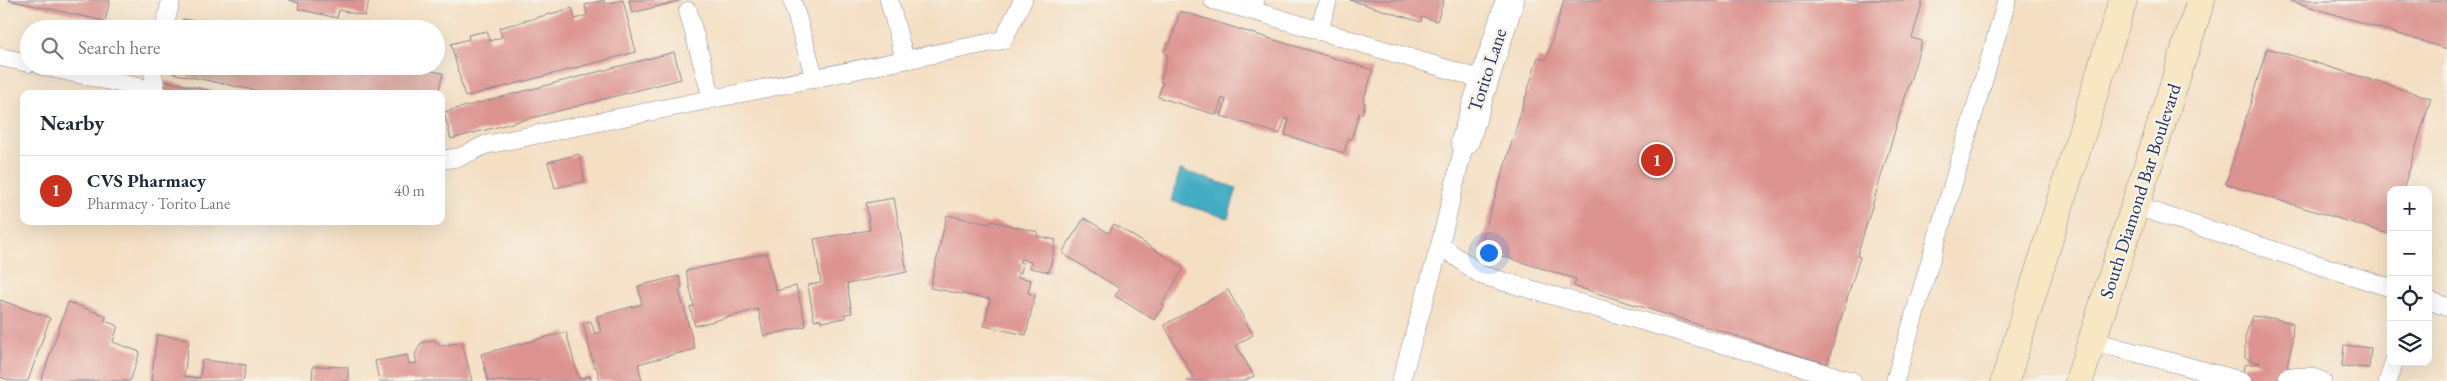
<!DOCTYPE html>
<meta charset="utf-8">
<style>
:root{--surface:#fff;--page:#f6f6f7;--text:#1f2937;--muted:#747a83;--line:#e0e1e3;--accent:#c8321e}
body{margin:0;font-family:"EB Garamond",serif;background:var(--page);color:var(--text)}
.controls{position:absolute;right:15px;bottom:15px;display:grid;overflow:hidden;border-radius:10px;box-shadow:0 5px 20px #0002}
.controls button{width:45px;height:45px;display:grid;place-items:center;padding:0;border:0;border-bottom:1px solid var(--line);background:var(--surface);color:var(--text);font:25px sans-serif}
.you{position:absolute;left:1488px;top:252px;width:18px;height:18px;margin:-12px;border:4px solid #fff;border-radius:50%;background:#1a73e8;box-shadow:0 0 0 8px #1a73e833}
.badge{display:grid;place-items:center;width:32px;height:32px;border-radius:50%;background:var(--accent);color:#fff;font-size:16px;font-weight:700}
.pin{position:absolute;translate:-50% -50%;border:2px solid #fff;box-shadow:0 1px 5px #0006}
.list{margin:0;padding:0;list-style:none}
h2{display:flex;justify-content:space-between;align-items:center;height:65px;margin:0;padding:0 20px;font-size:21px}
h2 small{font-size:16px;font-weight:400;color:var(--muted)}
.list li{display:grid;grid-template-columns:32px 1fr auto;gap:15px;align-items:center;box-sizing:border-box;height:70px;padding:0 20px;border-top:1px solid var(--line)}
.list b{display:block;font-size:19px;white-space:nowrap}
.list p{margin:0;font-size:16px;white-space:nowrap;color:var(--muted)}
.list em{font-size:16px;font-style:normal;color:var(--muted)}
.icon{flex:none;width:28px;height:28px;fill:none;stroke:currentColor;stroke-width:2;stroke-linecap:round;stroke-linejoin:round}
.map{position:relative;flex:none;width:2447px;height:381px;overflow:hidden}
.search{position:absolute;background:var(--surface);box-shadow:0 5px 20px #0002;left:20px;top:20px;width:425px;height:55px;display:flex;align-items:center;gap:12px;box-sizing:border-box;padding:0 18px;border-radius:28px;color:var(--muted);font-size:19px}
.panel{position:absolute;background:var(--surface);box-shadow:0 5px 20px #0002;left:20px;top:90px;width:425px;height:135px;border-radius:10px}
.map>svg:first-child{display:block}
.water{fill:#43acc3;stroke:#2f6e90}
.building{fill:#dd9491}
.lines{fill:none;stroke-linecap:round;stroke-linejoin:round}
.service-casing{stroke:#888790;stroke-width:19}
.minor-casing{stroke:#888790;stroke-width:29}
.secondary-casing{stroke:#888790;stroke-width:29}
.service{stroke:#fff;stroke-width:18}
.minor{stroke:#fff;stroke-width:28}
.secondary{stroke:#f7e8c3;stroke-width:28}
.labels{text-anchor:middle;dominant-baseline:central;stroke-width:5;stroke-linejoin:round;paint-order:stroke}
.street-label{font-size:19px;fill:#1b2f5e;stroke:#f7f3e8}
</style>
<div class="map">
<svg width="2447" height="381" viewBox="0 0 2447 381">
<rect width="100%" height="100%" fill="#f7f3e8"/>
<filter id="ink" filterUnits="userSpaceOnUse"><feTurbulence type="fractalNoise" baseFrequency=".02" numOctaves="2"/><feDisplacementMap in="SourceGraphic" scale="10" xChannelSelector="R" yChannelSelector="G"/><feConvolveMatrix kernelMatrix="1 2 1 2 8 2 1 2 1" color-interpolation-filters="sRGB"/></filter>
<filter id="wash" filterUnits="userSpaceOnUse"><feTurbulence type="fractalNoise" baseFrequency=".0096" numOctaves="4" result="noise"/><feDisplacementMap in="SourceGraphic" scale="20" xChannelSelector="R" yChannelSelector="G"/><feGaussianBlur stdDeviation="1.12" result="paint"/><feColorMatrix in="noise" values="0 0 0 0 0 0 0 0 0 0 0 0 0 0 0 0 0 1.4 0 .05"/><feComposite in="paint" operator="in"/></filter>
<g filter="url(#wash)">
<rect width="100%" height="100%" fill="#f4dfc3"/>
<path class="water" d="M1180,170L1237,188L1228,218L1171,201Z"/>
<g id="blocks">
<path class="building" d="M8,0H110L105,21Z
M289,0H369L365,16L339,10L337,18L298,9L299,3Z
M604,0L605,4L623,0L636,52L465,97L451,44L469,39L468,35L487,31L490,41L502,37L499,28L572,8L575,19L587,15L585,5Z
M629,0H679V1L632,13Z
M1350,0H1444L1437,21L1422,17L1421,22Z
M1564,0H1923L1912,38L1922,41L1857,256L1860,257L1827,364L1574,286L1576,279L1479,249L1538,57L1546,60Z
M2288,0H2447V49Z
M1180,11L1373,70L1363,102L1365,103L1362,114L1359,113L1351,140L1348,138L1344,153L1285,135L1289,120L1285,118L1280,134L1221,116L1226,100L1222,98L1217,115L1158,97L1163,82H1160L1168,55L1164,54L1168,43L1170,44Z
M183,19L202,23V20L221,24L220,29H181Z
M2267,48L2431,98L2403,190H2391L2389,234L2226,184Z
M674,52L681,79L451,139L444,112Z
M173,66H392L391,70L404,72L405,66H427L426,70L443,73L438,94H272L172,73Z
M165,81L223,93V94H163Z
M579,154L585,181L555,188L548,162Z
M894,198L907,272L847,284L852,313L845,314V318L821,322L820,319L814,320L808,285L821,283L814,239L870,230L866,203Z
M947,215L990,224L991,221L1038,232L1037,236L1056,240L1049,272L1030,268L1031,262L1020,259L1019,262L1023,263L1021,273H1018L1017,277L1031,280L1028,293L1035,295L1026,335L984,326L990,299L930,288Z
M1084,218L1109,233L1114,224L1184,268L1162,304L1164,305L1154,320L1115,296L1120,289L1062,253Z
M767,253L776,291L796,286L806,326L764,336L758,309L695,326L690,307L694,306L686,271Z
M679,276L682,288L679,290L695,349L638,364L642,381H600L596,366L594,367L583,323L591,321L595,334L601,332L597,316L642,304L638,286Z
M1228,290L1253,335L1236,345L1254,376L1244,381H1186L1193,377L1164,325Z
M0,300L50,318L28,381H12L0,377Z
M68,302L106,316L105,321L118,326L113,342L140,352L130,381H41Z
M2252,316L2272,318L2293,323L2292,344L2287,365L2289,381H2242L2244,365L2261,363L2245,358V337Z
M566,332L579,379L590,376L591,381H488L481,354Z
M157,335L189,339L184,376L200,378L202,360L246,365L243,381H151Z
M434,340L442,346L462,342L472,381H379L375,361L407,355L409,364L417,363L415,355L421,343Z
M2344,345L2371,348L2369,368L2342,366Z
M313,366L348,367V381H312Z"/>
</g>
</g>
<g filter="url(#ink)">
<use href="#blocks" fill-opacity="0" stroke="#888790" stroke-width="1"/>
<g class="lines">
<defs>
<path id="service" d="M792,0L815,79
M889,0L905,60
M1213,0L1254,11
M1255,0L1254,11L1484,80
M688,11L712,99
M164,29L171,0
M1319,31L1328,0
M0,57L29,63
M42,66L156,91
M154,66L153,72L156,94
M1465,141L1440,245L1481,275L1852,381
M441,160L460,157L485,145L1003,40L1023,0
M2135,206L2391,288
M2428,300L2447,307
M2092,341L2242,381
M2288,377H2312L2322,381
M1401,381L1440,245
M1895,381L2007,0
M2388,381L2394,362"/>
<path id="minor" d="M1465,141L1510,0"/>
<path id="secondary" d="M2005,381L2123,0
M2079,381L2201,0"/>
</defs>
<use href="#service" class="service-casing"/>
<use href="#minor" class="minor-casing"/>
<use href="#secondary" class="secondary-casing"/>
<use href="#service" class="service"/>
<use href="#minor" class="minor"/>
<use href="#secondary" class="secondary"/>
</g>
</g>
<g class="labels">
<g class="street-label">
<text transform="translate(1487 70) rotate(-72)">Torito Lane</text>
<text transform="translate(2140 191) rotate(-72)">South Diamond Bar Boulevard</text>
</g>
</g>
</svg>
<div class="controls">
<button>+</button>
<button>−</button>
<button><svg class="icon" aria-label="locate" viewBox="0 0 24 24"><circle cx="12" cy="12" r="6"/><path d="M12 2v4M12 18v4M2 12h4M18 12h4"/></svg></button>
<button><svg class="icon" aria-label="layers" viewBox="0 0 24 24"><path d="M12 4l9 5-9 5-9-5zM3 14l9 5 9-5"/></svg></button>
</div>
<div class="you"></div>
<div class="pin badge" style="left:1657px;top:160px">1</div>
<div class="search"><svg class="icon" aria-label="search" viewBox="0 0 24 24"><circle cx="10" cy="10" r="6"/><path d="M15 15l6 6"/></svg>Search here</div>
<section class="panel">
<h2>Nearby<small></small></h2>
<ul class="list">
<li><span class="badge">1</span><div><b>CVS Pharmacy</b><p>Pharmacy · Torito Lane</p></div><em>40 m</em></li>
</ul>
</section>
</div>
